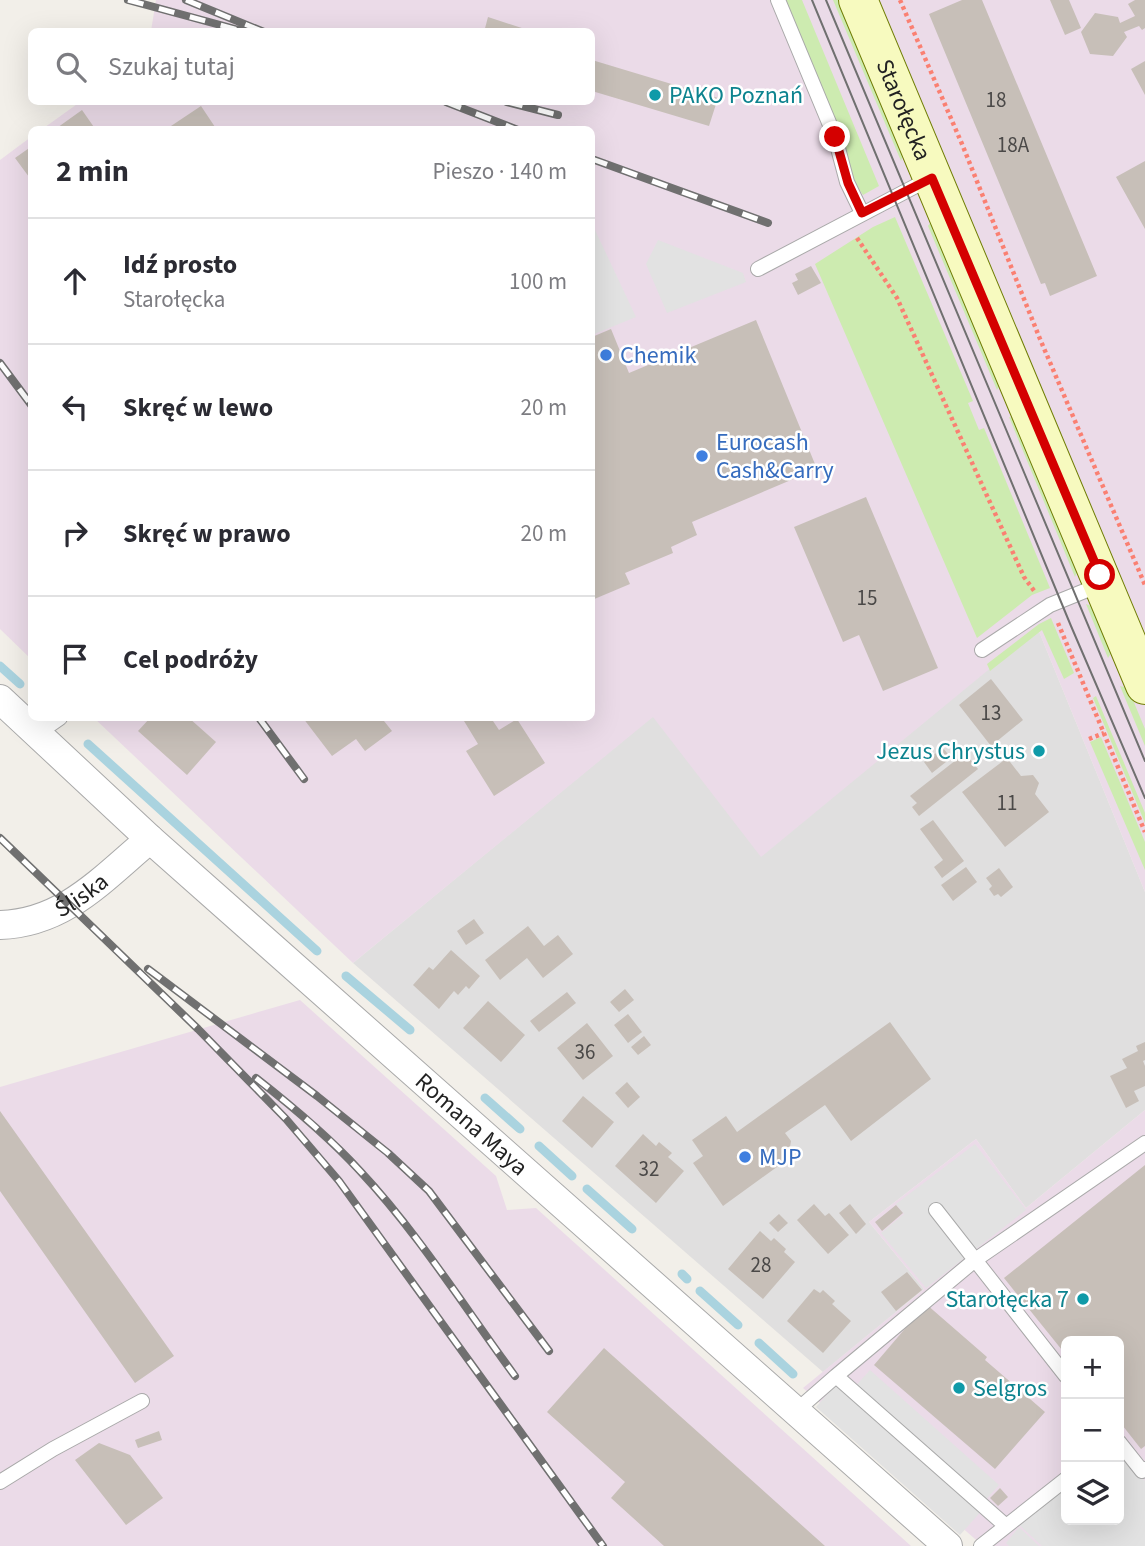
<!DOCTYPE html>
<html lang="pl">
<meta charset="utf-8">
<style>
:root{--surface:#fff;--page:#f7f7f7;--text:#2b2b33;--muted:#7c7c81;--line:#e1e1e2}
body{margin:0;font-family:"Source Sans 3",sans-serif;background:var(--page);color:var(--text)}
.controls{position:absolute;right:21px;bottom:21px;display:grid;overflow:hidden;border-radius:10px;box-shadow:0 7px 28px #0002}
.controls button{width:63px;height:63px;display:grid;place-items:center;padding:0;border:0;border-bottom:2px solid var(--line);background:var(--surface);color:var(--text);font:35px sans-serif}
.stop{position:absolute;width:21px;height:21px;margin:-16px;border:5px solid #d40000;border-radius:50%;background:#fff}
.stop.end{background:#d40000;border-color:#fff;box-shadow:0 2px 7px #0008}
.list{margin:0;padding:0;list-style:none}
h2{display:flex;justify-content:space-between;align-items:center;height:91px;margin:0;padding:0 28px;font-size:30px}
h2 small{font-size:23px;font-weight:400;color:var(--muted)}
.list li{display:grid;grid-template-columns:46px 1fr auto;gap:21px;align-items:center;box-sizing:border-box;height:126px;padding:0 28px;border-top:2px solid var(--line)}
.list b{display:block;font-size:26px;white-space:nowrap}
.list p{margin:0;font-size:23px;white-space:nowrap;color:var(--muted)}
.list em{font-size:23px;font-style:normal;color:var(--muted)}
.icon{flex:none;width:38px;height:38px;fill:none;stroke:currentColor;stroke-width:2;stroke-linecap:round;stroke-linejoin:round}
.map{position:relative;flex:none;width:1145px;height:1546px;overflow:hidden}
.search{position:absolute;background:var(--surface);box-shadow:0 7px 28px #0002;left:28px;top:28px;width:567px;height:77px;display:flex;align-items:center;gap:18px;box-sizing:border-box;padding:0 24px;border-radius:10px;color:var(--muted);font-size:26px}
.panel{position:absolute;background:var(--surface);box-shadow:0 7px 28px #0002;left:28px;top:126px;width:567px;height:595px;border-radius:10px}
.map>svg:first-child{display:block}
.residential{fill:#e0dfdf}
.industrial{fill:#ebdbe8;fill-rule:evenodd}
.grass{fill:#cdebb0}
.parking{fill:#e2e2e2}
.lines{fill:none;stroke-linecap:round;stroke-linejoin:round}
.stream{stroke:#aad3df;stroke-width:9}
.building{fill:#c7bfb8}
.lane-casing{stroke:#a9a9a9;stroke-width:16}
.street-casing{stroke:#a9a9a9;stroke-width:30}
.secondary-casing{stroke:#707d05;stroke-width:40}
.path{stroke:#fa8072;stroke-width:4.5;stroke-dasharray:3.5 3.5;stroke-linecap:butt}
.lane{stroke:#fff;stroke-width:14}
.street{stroke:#fff;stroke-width:28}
.secondary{stroke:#f7fabf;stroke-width:38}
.tram{stroke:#707070;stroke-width:2}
.rail-casing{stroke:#707070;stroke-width:8}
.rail{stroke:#fff;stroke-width:5;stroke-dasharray:16;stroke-linecap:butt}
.route{stroke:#d40000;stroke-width:9}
.culture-dot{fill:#0f9aa8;stroke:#fff;stroke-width:2.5}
.shop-dot{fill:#3f7fe0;stroke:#fff;stroke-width:2.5}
.labels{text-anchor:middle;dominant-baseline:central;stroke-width:5;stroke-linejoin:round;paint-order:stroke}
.number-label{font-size:21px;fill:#4b4948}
.culture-label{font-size:24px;fill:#0d838f;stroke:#fff;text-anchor:start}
.street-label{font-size:24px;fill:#222;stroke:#fff}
.shop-label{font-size:24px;fill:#366cbe;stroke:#fff;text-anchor:start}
</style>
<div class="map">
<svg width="1145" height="1546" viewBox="0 0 1145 1546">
<rect width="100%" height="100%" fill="#f2efe9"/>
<path class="residential" d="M1038,629L1145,892V1110L1026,1208L976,1139L869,1222L924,1289L823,1372L353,963L653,716Z"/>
<path class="industrial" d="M156,0H1145V892L1038,629L761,857L653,717L353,963L94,718H592V130H41L80,102H592V32L151,31Z
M31,137V659L0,629V160Z
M300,1000L496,1176L507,1210L536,1208L911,1546H0V1087Z
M1145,1110V1546H983L803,1388L924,1289L869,1222L976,1139L1026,1208ZM1066,1341H1119V1520H1066Z"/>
<path class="grass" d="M785,0H802L879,186L863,195L854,182L840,132Z
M833,0H840L904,153L901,161Z
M895,217L973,401L968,403L979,430L984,428L1050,588L1032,595L977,638L815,264L873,227Z
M932,220L1001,383L997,390L928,226Z
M1009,417L1016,419L1078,570L1075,577Z
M1086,604L1094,607L1112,652L1108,658Z
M1051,618L1074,673L1064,679L1042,630L990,671L987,664L1039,624Z
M1120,686L1128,688L1145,729V746Z
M1096,696L1145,813V823L1093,698Z
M1101,737L1145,842V870L1090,742Z"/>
<path class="parking" d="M595,230L636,317L592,335V231Z
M658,240L743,273L746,282L667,313L646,264Z
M975,1144L1026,1210L926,1288L881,1233L904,1214L896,1204Z
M870,1370L999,1485L982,1504L985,1507L960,1535L816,1407L840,1380L852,1390Z
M1119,1449L1145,1481V1546H1042L1016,1522L1066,1482V1520H1119Z
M1019,1527L1039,1546H1009L1006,1543Z"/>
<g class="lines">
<path class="stream" d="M0,666L20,684
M88,744L317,951
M346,976L410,1030
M485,1098L520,1129
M539,1146L572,1176
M587,1189L632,1229
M682,1274L687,1279
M700,1291L738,1325
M759,1343L793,1374"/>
</g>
<path class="building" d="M962,0H982L1097,276L1050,296L1045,283L1041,284L929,14Z
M1050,0H1069L1081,28L1065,35Z
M1135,0H1145V28L1142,30L1139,26L1124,32L1127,37L1113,56L1090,54L1081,32L1095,13L1118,17L1120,23L1135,16L1128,4Z
M488,17L531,31V32H484Z
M592,60L718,98L709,126L592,91Z
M1145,61V95L1131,69Z
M201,106L217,130H165Z
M82,110L96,130H54Z
M32,146V181L15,158Z
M1145,161V229L1116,177Z
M811,266L821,283L798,295L792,283L798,280L795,274Z
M756,320L817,469L692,522L697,535L671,547L673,553L625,573L630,584L592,600V337L611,329L629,373Z
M866,497L938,668L883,691L859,635L843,642L794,527Z
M991,679L1023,720L991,746L959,705Z
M150,718H189L216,742L187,775L138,731Z
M303,718H389L384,721L392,731L365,751L356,739L332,756Z
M470,718H491L499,730L517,719L545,763L494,796L466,751L478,744L464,721Z
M943,748L951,758L932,773L924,762Z
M965,753L978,769L919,816L912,807L917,803L910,796Z
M1007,758L1021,776L1033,775L1039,783L1035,794L1049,812L1005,847L962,792Z
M933,820L964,861L942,878L934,867L943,860L920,829Z
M966,867L977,882L953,901L941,885Z
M999,868L1013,887L1001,897L998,894L994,896L989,889L992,886L986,878Z
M474,919L484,933L466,945L457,931Z
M528,926L544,946L558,935L573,954L543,978L527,958L500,980L485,960Z
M451,950L480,976L469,989L466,986L458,995L454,991L439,1009L413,985L429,967L433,970Z
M625,989L634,1000L619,1012L610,1002Z
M567,992L576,1003L539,1032L530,1021Z
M488,1001L525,1035L501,1062L463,1028Z
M628,1014L642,1032L628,1043L614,1025Z
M890,1022L931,1079L851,1141L825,1105L785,1133L791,1141L788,1159L723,1206L693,1163L703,1156L692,1140L726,1116L737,1132Z
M587,1023L613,1056L583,1080L557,1048Z
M644,1036L651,1045L638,1055L631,1047Z
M1145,1042V1060L1143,1061L1145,1066V1086L1134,1091L1139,1101L1126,1108L1110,1076L1127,1068L1122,1059L1138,1051L1136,1046Z
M627,1082L640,1097L628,1108L615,1093Z
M583,1096L614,1122L592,1148L562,1121Z
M0,1111L174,1356L135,1383L0,1191Z
M643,1134L656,1146L659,1142L672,1153L668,1157L684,1171L656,1203L615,1166Z
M1145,1165V1446L1141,1449L1119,1421V1341H1066V1355L1004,1278Z
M814,1204L825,1216L829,1213L849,1235L828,1254L797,1220Z
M850,1204L866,1224L856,1234L839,1213Z
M896,1205L903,1213L882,1231L875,1222Z
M779,1214L788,1223L778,1232L769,1223Z
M760,1231L771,1241L774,1238L786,1249L784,1252L795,1262L763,1299L728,1269Z
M907,1272L922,1290L896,1311L881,1292Z
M814,1289L820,1293L823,1290L835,1301L832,1304L851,1321L823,1353L787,1321Z
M926,1304L987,1357L985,1360L1045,1412L995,1469L874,1365Z
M604,1348L825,1546H664L611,1498L625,1482L547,1412Z
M159,1431L162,1440L138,1448L135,1440Z
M99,1443L130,1455L163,1498L126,1525L75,1460Z
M1000,1488L1008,1497L998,1506L990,1498Z"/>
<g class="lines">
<defs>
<path id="lane" d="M778,0L835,137L847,182L862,213
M758,269L931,178
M982,650L1050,605L1102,584
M37,734L60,718
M936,1210L1066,1376
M836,1376L975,1260L1145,1143
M796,1411L836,1376L1006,1526
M1119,1442L1142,1471L1145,1469
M0,1482L53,1449L142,1401
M981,1546L1066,1479"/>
<g id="street">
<path id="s1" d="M0,699L150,839L948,1546"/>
<path id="s2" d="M0,925C65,923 103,878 150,839"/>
</g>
<g id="secondary">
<path id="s3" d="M858,0L1145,685"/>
</g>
</defs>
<use href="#lane" class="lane-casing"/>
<use href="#street" class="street-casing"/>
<use href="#secondary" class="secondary-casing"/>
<path class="path" d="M900,0L962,144L1040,339L1145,585
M857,238L897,298L1024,577L1035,592
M1058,623L1145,832
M1089,739L1104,733"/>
<use href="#lane" class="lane"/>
<use href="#street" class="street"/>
<use href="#secondary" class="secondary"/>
<path class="tram" d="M812,0L1071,626L1145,798
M826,0L1145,761"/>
<defs>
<path id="rail" d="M128,0L246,32
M186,0L264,32
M446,102L518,130
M507,102L558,115
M592,159L768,223
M0,363L32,406
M259,718L304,779
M0,838L198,1029L286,1119L339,1181L603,1546
M148,969L317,1096L388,1153L429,1191L549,1351
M256,1078C293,1107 328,1136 360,1171C418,1233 465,1308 515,1376"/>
</defs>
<use href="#rail" class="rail-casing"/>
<use href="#rail" class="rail"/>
</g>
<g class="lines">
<path class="route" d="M835,137L848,183L862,213L932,178L1100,575"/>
</g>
<g class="culture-dot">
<circle cx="655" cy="95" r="7"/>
<circle cx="1039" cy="751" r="7"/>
<circle cx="1083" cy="1299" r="7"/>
<circle cx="959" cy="1388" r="7"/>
</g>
<g class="shop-dot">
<circle cx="606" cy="355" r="7"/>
<circle cx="702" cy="456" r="7"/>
<circle cx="745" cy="1157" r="7"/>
</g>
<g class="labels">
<g class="number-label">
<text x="996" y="100">18</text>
<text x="1013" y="145">18A</text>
<text x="867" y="598">15</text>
<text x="991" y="713">13</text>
<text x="1007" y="803">11</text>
<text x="585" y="1052">36</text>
<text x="649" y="1169">32</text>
<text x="761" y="1265">28</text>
</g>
<g class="culture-label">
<text x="669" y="95">PAKO Poznań</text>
<text x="1025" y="751" text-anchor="end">Jezus Chrystus</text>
<text x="1069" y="1299" text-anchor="end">Starołęcka 7</text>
<text x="973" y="1388">Selgros</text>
</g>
<g class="street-label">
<text stroke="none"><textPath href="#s3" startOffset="119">Starołęcka</textPath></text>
<text stroke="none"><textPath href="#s2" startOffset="88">Śliska</textPath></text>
<text stroke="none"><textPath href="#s1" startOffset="635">Romana Maya</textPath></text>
</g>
<g class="shop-label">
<text x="620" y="355">Chemik</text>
<text x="716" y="442">Eurocash<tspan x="716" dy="28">Cash&amp;Carry</tspan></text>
<text x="759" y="1157">MJP</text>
</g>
</g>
</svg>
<div class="controls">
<button>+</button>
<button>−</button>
<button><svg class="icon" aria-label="layers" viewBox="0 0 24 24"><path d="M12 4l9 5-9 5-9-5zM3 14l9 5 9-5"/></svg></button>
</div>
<div class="stop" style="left:1100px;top:575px"></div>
<div class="stop end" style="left:835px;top:137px"></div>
<div class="search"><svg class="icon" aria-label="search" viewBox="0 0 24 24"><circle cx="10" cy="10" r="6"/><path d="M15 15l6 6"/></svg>Szukaj tutaj</div>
<section class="panel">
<h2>2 min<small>Pieszo · 140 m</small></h2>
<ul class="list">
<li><svg class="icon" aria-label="ahead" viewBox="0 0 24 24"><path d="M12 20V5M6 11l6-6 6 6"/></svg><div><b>Idź prosto</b><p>Starołęcka</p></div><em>100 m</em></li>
<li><svg class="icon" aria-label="left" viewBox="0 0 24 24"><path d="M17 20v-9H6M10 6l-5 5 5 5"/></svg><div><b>Skręć w lewo</b></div><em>20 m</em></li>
<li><svg class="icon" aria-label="right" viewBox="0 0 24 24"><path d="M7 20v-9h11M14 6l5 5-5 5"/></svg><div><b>Skręć w prawo</b></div><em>20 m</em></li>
<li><svg class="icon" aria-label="arrive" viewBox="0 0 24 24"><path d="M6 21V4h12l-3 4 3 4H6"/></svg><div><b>Cel podróży</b></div></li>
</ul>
</section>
</div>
